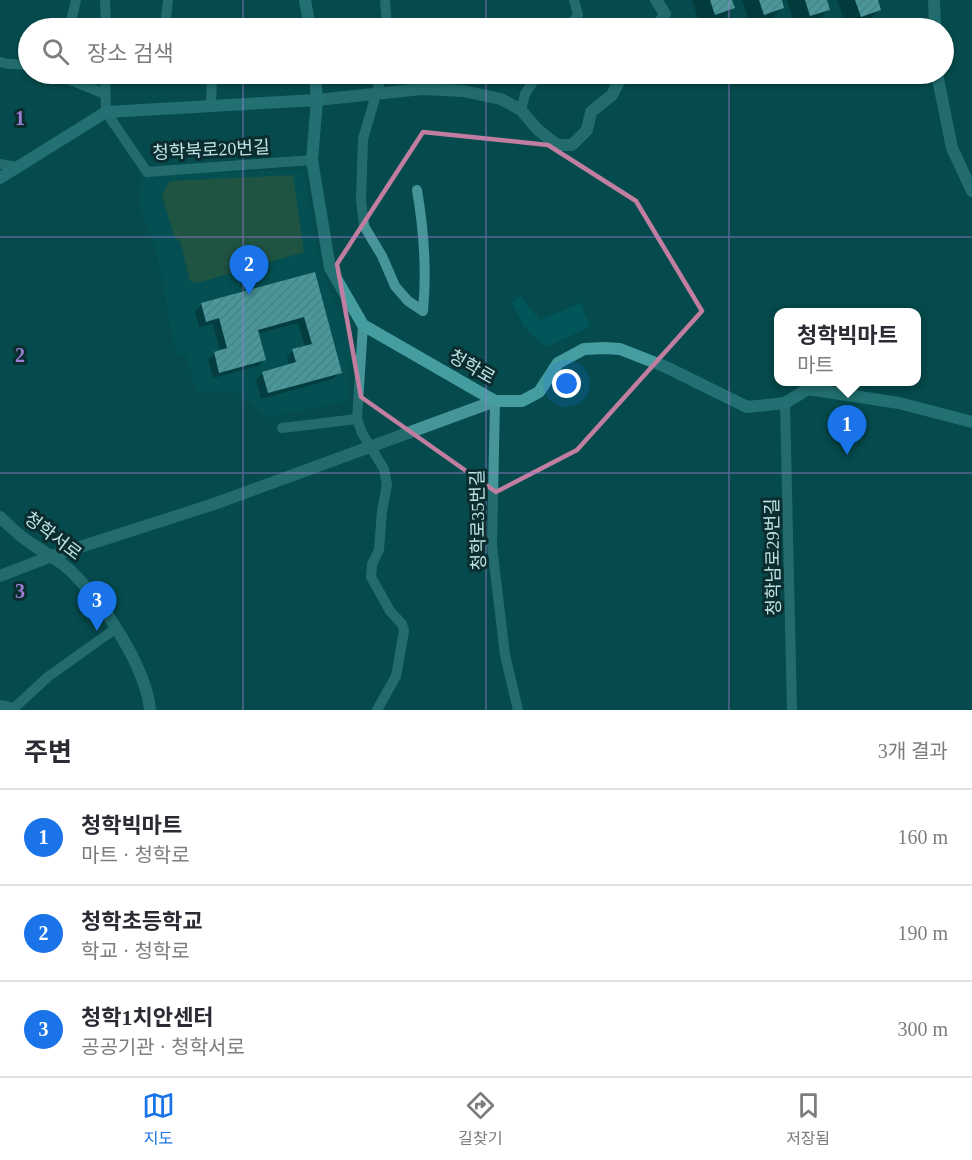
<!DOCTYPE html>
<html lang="ko">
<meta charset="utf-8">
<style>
:root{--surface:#fff;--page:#f2f2f3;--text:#2b2b33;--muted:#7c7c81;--line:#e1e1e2;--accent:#1a73e8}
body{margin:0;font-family:"Times New Roman","Noto Sans KR",serif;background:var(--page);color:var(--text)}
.you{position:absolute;left:567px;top:384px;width:21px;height:21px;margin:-15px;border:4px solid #fff;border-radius:50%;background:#1a73e8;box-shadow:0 0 0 9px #1a73e833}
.badge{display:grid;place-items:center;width:39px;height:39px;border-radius:50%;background:var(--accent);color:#fff;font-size:20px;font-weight:700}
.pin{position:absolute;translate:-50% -50px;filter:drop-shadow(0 2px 3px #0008)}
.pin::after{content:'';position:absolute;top:32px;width:21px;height:18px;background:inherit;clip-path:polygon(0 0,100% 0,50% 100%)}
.popup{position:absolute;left:774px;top:308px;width:147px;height:78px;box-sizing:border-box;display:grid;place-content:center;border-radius:12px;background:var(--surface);filter:drop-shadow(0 2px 4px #0005);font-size:20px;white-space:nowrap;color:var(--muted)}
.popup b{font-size:22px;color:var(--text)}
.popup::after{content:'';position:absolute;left:50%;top:100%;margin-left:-12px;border:12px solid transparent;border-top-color:var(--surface)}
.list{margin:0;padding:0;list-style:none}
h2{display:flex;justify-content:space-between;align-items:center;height:78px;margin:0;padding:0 24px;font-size:26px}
h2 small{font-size:20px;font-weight:400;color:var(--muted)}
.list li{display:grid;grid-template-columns:39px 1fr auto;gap:18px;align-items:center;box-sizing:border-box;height:96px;padding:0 24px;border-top:2px solid var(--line)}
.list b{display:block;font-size:22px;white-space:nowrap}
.list p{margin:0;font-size:20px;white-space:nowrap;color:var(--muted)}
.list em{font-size:20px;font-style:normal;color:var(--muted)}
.icon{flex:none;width:33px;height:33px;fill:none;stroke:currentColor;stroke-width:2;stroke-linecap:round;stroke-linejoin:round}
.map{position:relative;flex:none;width:972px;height:710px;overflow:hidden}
.search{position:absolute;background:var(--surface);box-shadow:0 2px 4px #0004;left:18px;right:18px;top:18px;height:66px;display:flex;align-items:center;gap:15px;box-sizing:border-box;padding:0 21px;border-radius:33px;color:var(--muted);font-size:22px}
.sheet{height:366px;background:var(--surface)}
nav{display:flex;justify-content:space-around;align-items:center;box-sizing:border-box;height:84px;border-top:2px solid var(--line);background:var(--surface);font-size:16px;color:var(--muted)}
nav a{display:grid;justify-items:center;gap:3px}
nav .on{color:var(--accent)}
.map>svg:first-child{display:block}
.built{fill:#015659}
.pitch{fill:#3e5d36}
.shadow{fill:#0007}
.building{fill:url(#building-hatch)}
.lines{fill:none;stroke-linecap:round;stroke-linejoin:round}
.minor{stroke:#469598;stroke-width:10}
.tertiary{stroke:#469598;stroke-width:12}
.secondary{stroke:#469da0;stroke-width:12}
.marked{fill:none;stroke:#c17ea0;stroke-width:4.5;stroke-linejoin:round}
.grid{fill:none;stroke:#9a7fd1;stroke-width:1.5;stroke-opacity:0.55}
.labels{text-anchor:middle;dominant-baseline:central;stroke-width:6;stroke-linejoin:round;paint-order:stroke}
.street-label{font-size:18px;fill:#c0e4e6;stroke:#0b2d2f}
.grid-label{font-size:20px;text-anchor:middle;font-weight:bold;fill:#9a7fd1;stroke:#0b2d2f;stroke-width:6;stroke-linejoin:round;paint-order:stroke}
</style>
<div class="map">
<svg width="972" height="710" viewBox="0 0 972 710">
<defs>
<pattern id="building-hatch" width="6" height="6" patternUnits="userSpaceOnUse" patternTransform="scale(1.5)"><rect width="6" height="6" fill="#a3f2f5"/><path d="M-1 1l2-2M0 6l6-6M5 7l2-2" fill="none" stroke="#8ecfd2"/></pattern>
</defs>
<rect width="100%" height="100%" fill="#054a4d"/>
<path class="built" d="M304,170L320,265L345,326L350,350L349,401L266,418L236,391L196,392L186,354L176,355L156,249L140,208L138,184L146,174Z
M520,296L540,320L581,303L590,327L546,347L525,328L512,303Z"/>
<path class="pitch" d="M293,175L304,252L197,283L190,281L180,241L174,236L162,195L170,181Z"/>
<path class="shadow" d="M692,0H730L733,8L720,21L701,27Z
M742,0H780L782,8L769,21L751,27Z
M787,0H826L829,9L815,23L796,28Z
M837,0H876L879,10L866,23L847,28Z
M314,274L340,372L333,379L261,399L256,380L263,373L289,366L287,357L293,351L305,347L298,323L257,334L264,360L258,366L213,378L208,360L215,353L220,352L213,324L199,327L195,311L202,304Z
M805,382H832L829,384Z"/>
<path class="building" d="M710,0H732L735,8L715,15Z
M759,0H782L784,8L764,15Z
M805,0H827L830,10L810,16Z
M855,0H878L881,10L861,17Z
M315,272L342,373L268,393L262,372L296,362L292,349L312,344L304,317L258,330L266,360L219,373L214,352L227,348L219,318L206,322L201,303Z"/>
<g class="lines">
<path class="minor" d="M105,0L106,28
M385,0L387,28
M72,28L71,21L76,0
M165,28L168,0
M568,28L578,15L574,0
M0,62C10,66 18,63 28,65
M56,74L105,94
M105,74L106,112L147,172L312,160
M382,74L363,139L361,199L364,226L382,256L395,286L408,301L423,311C427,270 424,231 417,190
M211,106L212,74
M521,110L525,94L538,74
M0,164L17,167
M363,325L357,419L362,433L384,469L387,485L382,511L379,550L372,564L371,577L390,611L402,624L404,631L396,676L377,710
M495,401L492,546L505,655L518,710
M785,403L792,710
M282,428L357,419
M0,705L14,708L49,676L115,629"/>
<path class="tertiary" d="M656,0L665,14L657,28
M934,0L935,28
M937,74L952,148L972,191
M317,100L422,89L463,91L501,99L521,110L537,129L557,145H572L587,130L591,112L612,95L623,74
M0,517C10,526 20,537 32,544C46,554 62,561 74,574C104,604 146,667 150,710
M0,576L52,556L214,504L495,401"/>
<path class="secondary" d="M305,0L310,28
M315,74L317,100L312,160L330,268L363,325L495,401H522L539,392L558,363L584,349L604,348L620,349L666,367L747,407L785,403L808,389L899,403L972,422
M0,178L106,112L317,100"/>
</g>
<path d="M0 0H972V710H0ZM423,132L548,145L636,201L702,311L577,450L496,492L361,397L337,264Z" fill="#054a4d" fill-opacity=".55" fill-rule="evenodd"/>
<path class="marked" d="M423,132L548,145L636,201L702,311L577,450L496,492L361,397L337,264Z"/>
<path class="grid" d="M243,0V28M486,0V28M729,0V28M243,74V710M486,74V710M729,74V710M0,237H972M0,473H972"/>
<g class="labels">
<g class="street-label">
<text transform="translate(211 150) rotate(-3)">청학북로20번길</text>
<text transform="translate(472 367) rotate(30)">청학로</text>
<text transform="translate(478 520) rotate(-91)">청학로35번길</text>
<text transform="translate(53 536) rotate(37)">청학서로</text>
<text transform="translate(773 557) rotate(-91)">청학남로29번길</text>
</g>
</g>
<g class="grid-label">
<text x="20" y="125">1</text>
<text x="20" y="362">2</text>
<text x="20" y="598">3</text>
</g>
</svg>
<div class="you"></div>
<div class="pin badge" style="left:847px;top:455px">1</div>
<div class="popup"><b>청학빅마트</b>마트</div>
<div class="pin badge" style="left:249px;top:295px">2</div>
<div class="pin badge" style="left:97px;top:631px">3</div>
<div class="search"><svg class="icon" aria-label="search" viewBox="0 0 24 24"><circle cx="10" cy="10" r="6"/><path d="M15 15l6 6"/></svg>장소 검색</div>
</div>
<section class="sheet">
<h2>주변<small>3개 결과</small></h2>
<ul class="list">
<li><span class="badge">1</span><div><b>청학빅마트</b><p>마트 · 청학로</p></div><em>160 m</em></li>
<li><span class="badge">2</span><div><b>청학초등학교</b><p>학교 · 청학로</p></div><em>190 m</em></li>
<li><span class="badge">3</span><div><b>청학1치안센터</b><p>공공기관 · 청학서로</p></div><em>300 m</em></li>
</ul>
</section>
<nav>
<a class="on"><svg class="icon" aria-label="map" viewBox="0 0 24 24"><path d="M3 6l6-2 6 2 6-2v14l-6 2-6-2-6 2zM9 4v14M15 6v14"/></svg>지도</a>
<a><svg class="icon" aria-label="directions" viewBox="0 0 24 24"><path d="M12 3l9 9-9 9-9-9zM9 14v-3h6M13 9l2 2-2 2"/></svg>길찾기</a>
<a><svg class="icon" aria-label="saved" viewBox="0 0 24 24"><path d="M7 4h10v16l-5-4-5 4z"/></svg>저장됨</a>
</nav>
